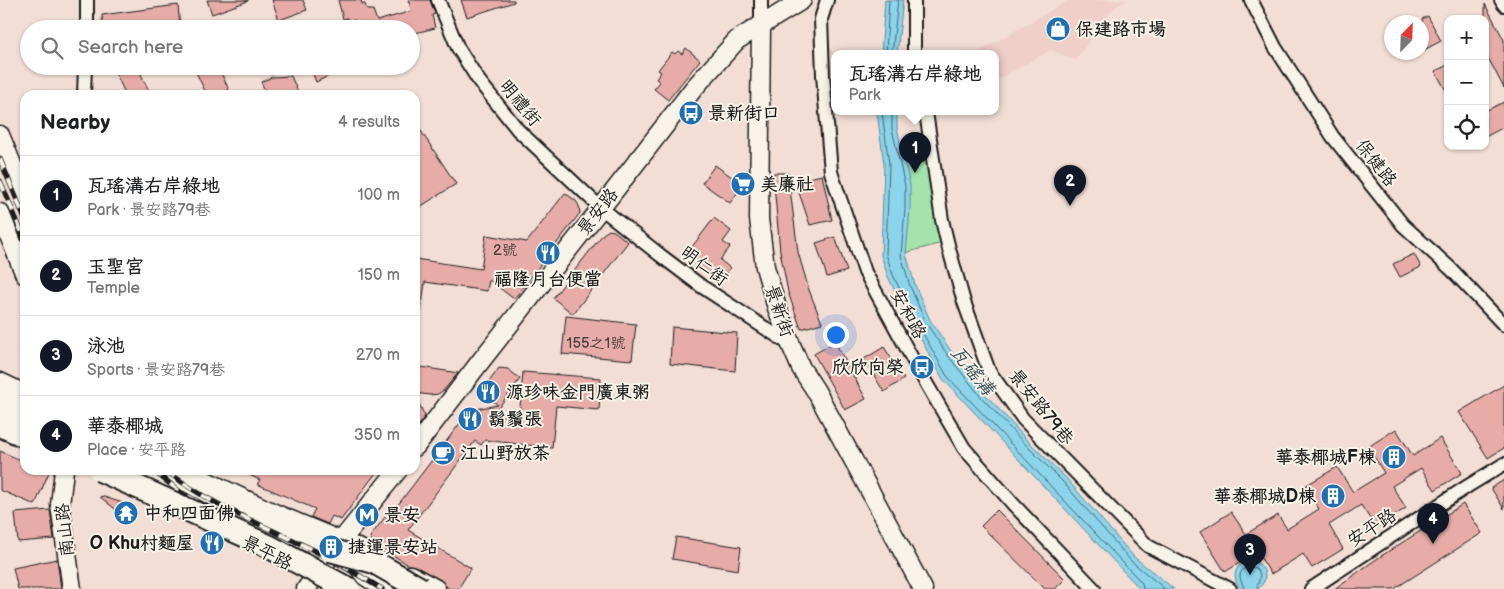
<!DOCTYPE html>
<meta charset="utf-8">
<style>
:root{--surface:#fff;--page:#f2f2f2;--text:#202124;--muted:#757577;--line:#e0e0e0;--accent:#111827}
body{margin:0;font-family:"Balsamiq Sans","LXGW WenKai TC",sans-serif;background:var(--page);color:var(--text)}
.controls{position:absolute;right:15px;top:15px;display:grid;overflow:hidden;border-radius:10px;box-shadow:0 1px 4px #0004}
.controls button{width:45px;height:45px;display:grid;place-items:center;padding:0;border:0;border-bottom:1px solid var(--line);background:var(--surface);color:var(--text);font:25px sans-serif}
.compass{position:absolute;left:1384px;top:15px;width:45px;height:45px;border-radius:50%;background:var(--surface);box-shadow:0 1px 4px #0004;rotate:23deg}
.you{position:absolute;left:835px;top:334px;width:18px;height:18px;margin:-12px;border:4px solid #fff;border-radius:50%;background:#1a73e8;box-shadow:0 0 0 8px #1a73e833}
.badge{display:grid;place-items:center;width:32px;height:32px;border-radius:50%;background:var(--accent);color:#fff;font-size:16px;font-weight:700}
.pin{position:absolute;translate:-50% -41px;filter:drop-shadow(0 1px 2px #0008)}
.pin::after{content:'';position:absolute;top:26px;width:18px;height:15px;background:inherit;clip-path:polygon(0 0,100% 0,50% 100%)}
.popup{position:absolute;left:831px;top:50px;width:168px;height:65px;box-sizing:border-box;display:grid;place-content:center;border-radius:10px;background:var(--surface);filter:drop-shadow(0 1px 4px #0005);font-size:16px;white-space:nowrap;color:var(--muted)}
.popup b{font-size:19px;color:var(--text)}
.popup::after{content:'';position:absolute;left:50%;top:100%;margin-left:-10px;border:10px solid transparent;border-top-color:var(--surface)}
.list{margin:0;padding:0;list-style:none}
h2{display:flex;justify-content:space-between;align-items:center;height:65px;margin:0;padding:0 20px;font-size:21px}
h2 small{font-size:16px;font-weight:400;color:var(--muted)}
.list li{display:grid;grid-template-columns:32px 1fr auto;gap:15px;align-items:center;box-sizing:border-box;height:80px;padding:0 20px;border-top:1px solid var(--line)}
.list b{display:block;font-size:19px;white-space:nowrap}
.list p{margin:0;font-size:16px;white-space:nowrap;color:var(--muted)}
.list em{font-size:16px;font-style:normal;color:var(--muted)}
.icon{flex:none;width:28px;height:28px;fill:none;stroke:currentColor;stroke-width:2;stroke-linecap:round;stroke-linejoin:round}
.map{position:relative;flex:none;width:1504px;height:589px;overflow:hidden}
.search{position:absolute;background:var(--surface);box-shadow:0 1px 4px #0004;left:20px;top:20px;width:400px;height:55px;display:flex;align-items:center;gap:12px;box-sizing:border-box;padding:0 18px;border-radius:28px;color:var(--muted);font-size:19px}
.panel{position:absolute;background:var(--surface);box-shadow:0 1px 4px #0004;left:20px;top:90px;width:400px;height:385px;border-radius:15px}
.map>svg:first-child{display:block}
.built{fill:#efcfc8}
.green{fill:#a4e3ab;stroke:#608064}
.water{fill:#8bd4ec;stroke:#5f8a99}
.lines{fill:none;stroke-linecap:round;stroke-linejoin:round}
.shore{stroke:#48666f;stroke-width:1}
.building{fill:#e7aca8;stroke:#1c1c1c}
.street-casing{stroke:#1c1c1c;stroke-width:16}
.secondary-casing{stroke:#1c1c1c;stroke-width:21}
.highway-casing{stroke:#1c1c1c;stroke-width:26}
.street{stroke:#f7f3e8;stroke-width:12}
.secondary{stroke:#f7f3e8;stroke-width:18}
.highway{stroke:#f7f3e8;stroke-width:22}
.rail-casing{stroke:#1c1c1c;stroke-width:5.5}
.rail{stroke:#f7f3e8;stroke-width:4;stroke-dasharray:11;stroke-linecap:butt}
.highway-bridge-casing{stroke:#1c1c1c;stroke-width:26;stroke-linecap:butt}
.highway-bridge{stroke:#f7f3e8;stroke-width:22}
.labels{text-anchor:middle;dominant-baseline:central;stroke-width:4;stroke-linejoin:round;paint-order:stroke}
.number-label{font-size:15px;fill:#4f403f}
.poi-label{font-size:18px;font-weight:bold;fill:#1c1c1c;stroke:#f7f3e8;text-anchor:start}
.street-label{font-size:18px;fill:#1c1c1c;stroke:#f7f3e8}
.water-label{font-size:19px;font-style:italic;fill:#3d535a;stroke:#f7f3e8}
</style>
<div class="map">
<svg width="1504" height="589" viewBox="0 0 1504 589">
<rect width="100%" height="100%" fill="#f2ded5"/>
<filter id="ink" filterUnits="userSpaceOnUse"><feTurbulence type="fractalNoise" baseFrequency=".02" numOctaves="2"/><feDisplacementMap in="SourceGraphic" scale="10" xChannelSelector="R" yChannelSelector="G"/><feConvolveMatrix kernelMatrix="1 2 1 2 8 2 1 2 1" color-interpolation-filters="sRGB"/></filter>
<g filter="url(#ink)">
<path class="built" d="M1069,0H1127L1114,8L1075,60L1051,50L995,81V54H975Z"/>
<path class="green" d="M926,144L942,243L905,253L897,145Z"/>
<path class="water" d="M885,0H903L897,54H881Z
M877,112H897V128L910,185V209L906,254L915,285L930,320L953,354L986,395L1026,439L1066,478L1134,557L1174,589H1140L943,379L905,311L888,277L881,255L884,164Z
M1235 576a15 15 0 1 1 30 0a15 15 0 1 1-30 0Z"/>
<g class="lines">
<path class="shore" d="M886,54L889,0
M892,54L898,0
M882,112L889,164L886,254L893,275L909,309L947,376L1142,583L1143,589
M892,112V129L905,186V209L901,255L910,286L926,323L949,357L982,398L1023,442L1063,482L1131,561L1165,589
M1244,589C1244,585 1240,581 1240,577C1240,567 1249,566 1256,568C1264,576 1257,581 1257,589"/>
</g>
<path class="building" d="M207,0H248V1L212,14Z
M272,0H303L307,10L279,20Z
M338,0H361L362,4H365L367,10H373L377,21L412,11L408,0H430L435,14L432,15L435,28L411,34V29H358L355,20L348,22L347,18L343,19Z
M461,0H514V2L467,17Z
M1485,4L1504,40V88L1485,52Z
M178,5L180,29H103L102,15Z
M1428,16L1441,41L1422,51V19Z
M686,48L700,60L668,100L654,89L660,82L656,79L661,72L658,70L672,52L675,54L678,51L682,54Z
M1448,65V94L1435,71Z
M112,66H137L151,95H126Z
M193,66H218L229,90L219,95H207Z
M317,66H350L316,82L311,69Z
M291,76L298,92L291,95H267L261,82L272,77Z
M1504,102V127L1485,137V111Z
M415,122L456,184L415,210Z
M715,165L743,185L730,203L702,183Z
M773,173H788L798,252L809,290L822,323L801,329L788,292L780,251Z
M822,175L832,220L810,225L795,181Z
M565,193L576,201L579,206L580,213L514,299L489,280L487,291L425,282L421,313H415V259L481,269L486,235L527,242Z
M714,218L731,231L723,242L730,247L720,260L730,268L719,282L685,256Z
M609,230L614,231L628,242L573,314L553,298L603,234Z
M835,237L847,271L827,277L816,243Z
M1414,254L1421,267L1400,277L1393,264Z
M566,316L636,324L632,360L562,354Z
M672,327L737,333L735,371L670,364Z
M835,342L866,399L845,410L814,354Z
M884,347L904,379L884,392L864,359Z
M415,366L458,373L444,390L438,394L430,395L415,393Z
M499,368L508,369L520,379L493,415L519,418L523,372L601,378L599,410L556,406L552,448L485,440L481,445L475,441L408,530L471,568L458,589H450L446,586L441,580L415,566L409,565L373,543L370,537L385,517L388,518L470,410L498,405L481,393Z
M1504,385V448L1488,458L1459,412Z
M415,396L425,416L415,430Z
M1396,429L1413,456L1440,438L1462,473L1435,490L1421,468L1392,486L1406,508L1376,528L1361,505L1329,525L1343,549L1312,568L1303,554L1271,574L1257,552L1225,572L1200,532L1231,512L1246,534L1278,515L1287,529L1319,509L1305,486L1337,467L1353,492L1384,473L1368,447Z
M0,451L25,462V470H50L35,505L0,490Z
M238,470H378L341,520L332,516L328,524L311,517L315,509L257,484L260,480Z
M1504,480V509L1491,488Z
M101,496L135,507L128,519L100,497Z
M1463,504L1482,533L1394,589H1334L1378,558Z
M50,510L54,539L18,542L15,513Z
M997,510L1065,579L1055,589H1045L981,526Z
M676,537L741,547L738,570L672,559Z
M57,559L61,589H18L13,568Z"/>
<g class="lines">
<defs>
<path id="street" d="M438,0L458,48L479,81L518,130L601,208L660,255L701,286L791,345
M827,0L821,19L823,75L831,172L865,272L919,371L964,448L1013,504L1094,589
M914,0V54
M1251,0L1275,47L1333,137L1403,225L1451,269L1504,325
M1501,0L1504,5
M761,25V0
M87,29V0
M84,95L85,66
M926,112L942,220L949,249L964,302L989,371L1023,419L1148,546L1230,589
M1311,589L1468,486L1504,464"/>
<path id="secondary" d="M761,25L759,219L765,267L777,308L791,345L801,368L816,391L923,589
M0,135L25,196
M0,213L25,275
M0,382L25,394
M415,447L480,362L601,208L694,88L737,40L802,0
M64,470L60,505L72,589
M183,470L274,513L365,551
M348,552L365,576L385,589
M410,575L436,589
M306,589L341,541L398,470"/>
<path id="highway" d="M0,402L25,413
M0,425L25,436
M152,470L330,550"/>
</defs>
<use href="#street" class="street-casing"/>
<use href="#secondary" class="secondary-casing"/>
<use href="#highway" class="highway-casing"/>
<use href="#street" class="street"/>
<use href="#secondary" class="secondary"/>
<use href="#highway" class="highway"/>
<defs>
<path id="rail" d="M0,159L25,219
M0,181L25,240
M153,470L180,492L228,518
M166,470C206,503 254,521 301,544C329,557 355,573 382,589
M266,536L321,562"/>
</defs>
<use href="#rail" class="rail-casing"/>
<use href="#rail" class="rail"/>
<defs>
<path id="highway-bridge" d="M100,470L268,546L348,589
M330,550L374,562L421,589"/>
</defs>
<use href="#highway-bridge" class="highway-bridge-casing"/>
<use href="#highway-bridge" class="highway-bridge"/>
</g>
</g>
<defs>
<symbol id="shop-disc" viewBox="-11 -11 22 22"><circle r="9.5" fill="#1f6fb2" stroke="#f7f3e8"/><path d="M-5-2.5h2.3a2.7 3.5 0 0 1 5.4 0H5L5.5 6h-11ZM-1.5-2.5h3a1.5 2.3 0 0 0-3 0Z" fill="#fff"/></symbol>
<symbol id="bus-disc" viewBox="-11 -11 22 22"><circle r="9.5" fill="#1f6fb2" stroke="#f7f3e8"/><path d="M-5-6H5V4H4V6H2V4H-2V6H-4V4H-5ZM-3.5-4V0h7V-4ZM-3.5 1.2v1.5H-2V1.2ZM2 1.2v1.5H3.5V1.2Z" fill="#fff"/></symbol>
<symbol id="supermarket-disc" viewBox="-11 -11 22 22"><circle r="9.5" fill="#1f6fb2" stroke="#f7f3e8"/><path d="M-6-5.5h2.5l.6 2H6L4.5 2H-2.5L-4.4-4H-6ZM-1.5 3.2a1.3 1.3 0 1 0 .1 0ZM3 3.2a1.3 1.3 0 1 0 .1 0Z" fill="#fff"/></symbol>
<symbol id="restaurant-disc" viewBox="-11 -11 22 22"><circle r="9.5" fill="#1f6fb2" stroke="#f7f3e8"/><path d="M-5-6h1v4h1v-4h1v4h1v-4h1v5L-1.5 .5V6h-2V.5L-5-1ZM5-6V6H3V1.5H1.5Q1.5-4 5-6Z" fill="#fff"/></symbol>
<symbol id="cafe-disc" viewBox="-11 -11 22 22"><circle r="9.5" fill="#1f6fb2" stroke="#f7f3e8"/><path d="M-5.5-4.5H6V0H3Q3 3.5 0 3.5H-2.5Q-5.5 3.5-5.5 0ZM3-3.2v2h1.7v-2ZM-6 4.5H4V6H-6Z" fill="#fff"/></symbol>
<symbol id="building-disc" viewBox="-11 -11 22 22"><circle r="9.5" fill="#1f6fb2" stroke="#f7f3e8"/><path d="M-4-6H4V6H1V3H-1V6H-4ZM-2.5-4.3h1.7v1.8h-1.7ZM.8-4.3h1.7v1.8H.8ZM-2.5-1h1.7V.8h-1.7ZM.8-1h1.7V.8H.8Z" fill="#fff"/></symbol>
<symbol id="temple-disc" viewBox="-11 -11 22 22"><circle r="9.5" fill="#1f6fb2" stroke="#f7f3e8"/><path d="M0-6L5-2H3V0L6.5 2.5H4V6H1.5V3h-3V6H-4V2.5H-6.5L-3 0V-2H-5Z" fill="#fff"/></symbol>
<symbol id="metro-disc" viewBox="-11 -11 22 22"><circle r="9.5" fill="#1f6fb2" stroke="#f7f3e8"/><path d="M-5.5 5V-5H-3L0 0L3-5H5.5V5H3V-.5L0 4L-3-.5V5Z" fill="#fff"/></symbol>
</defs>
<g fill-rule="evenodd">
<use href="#shop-disc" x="1044" y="15" width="28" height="28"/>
<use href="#bus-disc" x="677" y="99" width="28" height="28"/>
<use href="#supermarket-disc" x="729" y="170" width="28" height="28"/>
<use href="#restaurant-disc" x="534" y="239" width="28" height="28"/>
<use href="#bus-disc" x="908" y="353" width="28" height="28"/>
<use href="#restaurant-disc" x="474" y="378" width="28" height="28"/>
<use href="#restaurant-disc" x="456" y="405" width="28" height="28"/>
<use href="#cafe-disc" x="429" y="439" width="28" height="28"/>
<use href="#building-disc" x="1380" y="443" width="28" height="28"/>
<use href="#building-disc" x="1319" y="482" width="28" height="28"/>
<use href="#temple-disc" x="112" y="499" width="28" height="28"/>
<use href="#metro-disc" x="353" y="501" width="28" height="28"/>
<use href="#restaurant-disc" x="198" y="529" width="28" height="28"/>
<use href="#building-disc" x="317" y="533" width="28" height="28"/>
</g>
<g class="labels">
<g class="number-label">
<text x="505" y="250">2號</text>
<text x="596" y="343">155之1號</text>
</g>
<g class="poi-label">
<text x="1076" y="29">保建路市場</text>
<text x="708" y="113">景新街口</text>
<text x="760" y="184">美廉社</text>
<text x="548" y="279" text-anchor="middle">福隆月台便當</text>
<text x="904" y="367" text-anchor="end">欣欣向榮</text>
<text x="506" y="392">源珍味金門廣東粥</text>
<text x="488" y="419">鬍鬚張</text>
<text x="460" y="453">江山野放茶</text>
<text x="1376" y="457" text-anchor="end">華泰椰城F棟</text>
<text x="1316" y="496" text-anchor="end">華泰椰城D棟</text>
<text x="144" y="513">中和四面佛</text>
<text x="384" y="515">景安</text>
<text x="194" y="543" text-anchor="end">O Khu村麵屋</text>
<text x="348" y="547">捷運景安站</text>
</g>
<g class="street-label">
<text transform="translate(520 103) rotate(50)">明禮街</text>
<text transform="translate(1376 163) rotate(52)">保健路</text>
<text transform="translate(598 212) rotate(-52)">景安路</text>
<text transform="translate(704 266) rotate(36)">明仁街</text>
<text transform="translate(779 311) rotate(71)">景新街</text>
<text transform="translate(908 314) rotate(61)">安和路</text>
<text transform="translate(1041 407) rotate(51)">景安路79巷</text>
<text transform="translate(1372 528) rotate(-33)">安平路</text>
<text transform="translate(65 530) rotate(-96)">南山路</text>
<text transform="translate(267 553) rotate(27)">景平路</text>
</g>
<g class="water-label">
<text transform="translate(972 371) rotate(51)">瓦磘溝</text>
</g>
</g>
</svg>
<div class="controls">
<button>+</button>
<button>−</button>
<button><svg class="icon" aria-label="locate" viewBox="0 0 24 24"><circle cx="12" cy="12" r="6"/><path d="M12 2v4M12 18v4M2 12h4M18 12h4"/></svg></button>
</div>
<svg class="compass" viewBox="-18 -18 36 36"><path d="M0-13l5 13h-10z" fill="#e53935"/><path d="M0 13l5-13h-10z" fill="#757577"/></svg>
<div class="you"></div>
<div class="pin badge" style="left:915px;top:173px">1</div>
<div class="popup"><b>瓦瑤溝右岸綠地</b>Park</div>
<div class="pin badge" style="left:1070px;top:206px">2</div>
<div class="pin badge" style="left:1250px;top:575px">3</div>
<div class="pin badge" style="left:1433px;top:544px">4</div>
<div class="search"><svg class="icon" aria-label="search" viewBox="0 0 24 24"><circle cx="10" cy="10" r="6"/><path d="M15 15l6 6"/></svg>Search here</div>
<section class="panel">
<h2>Nearby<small>4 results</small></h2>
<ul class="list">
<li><span class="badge">1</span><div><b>瓦瑤溝右岸綠地</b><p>Park · 景安路79巷</p></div><em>100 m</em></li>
<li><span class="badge">2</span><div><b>玉聖宮</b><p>Temple</p></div><em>150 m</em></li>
<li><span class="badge">3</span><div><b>泳池</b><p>Sports · 景安路79巷</p></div><em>270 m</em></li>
<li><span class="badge">4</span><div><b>華泰椰城</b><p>Place · 安平路</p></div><em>350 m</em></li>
</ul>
</section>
</div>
